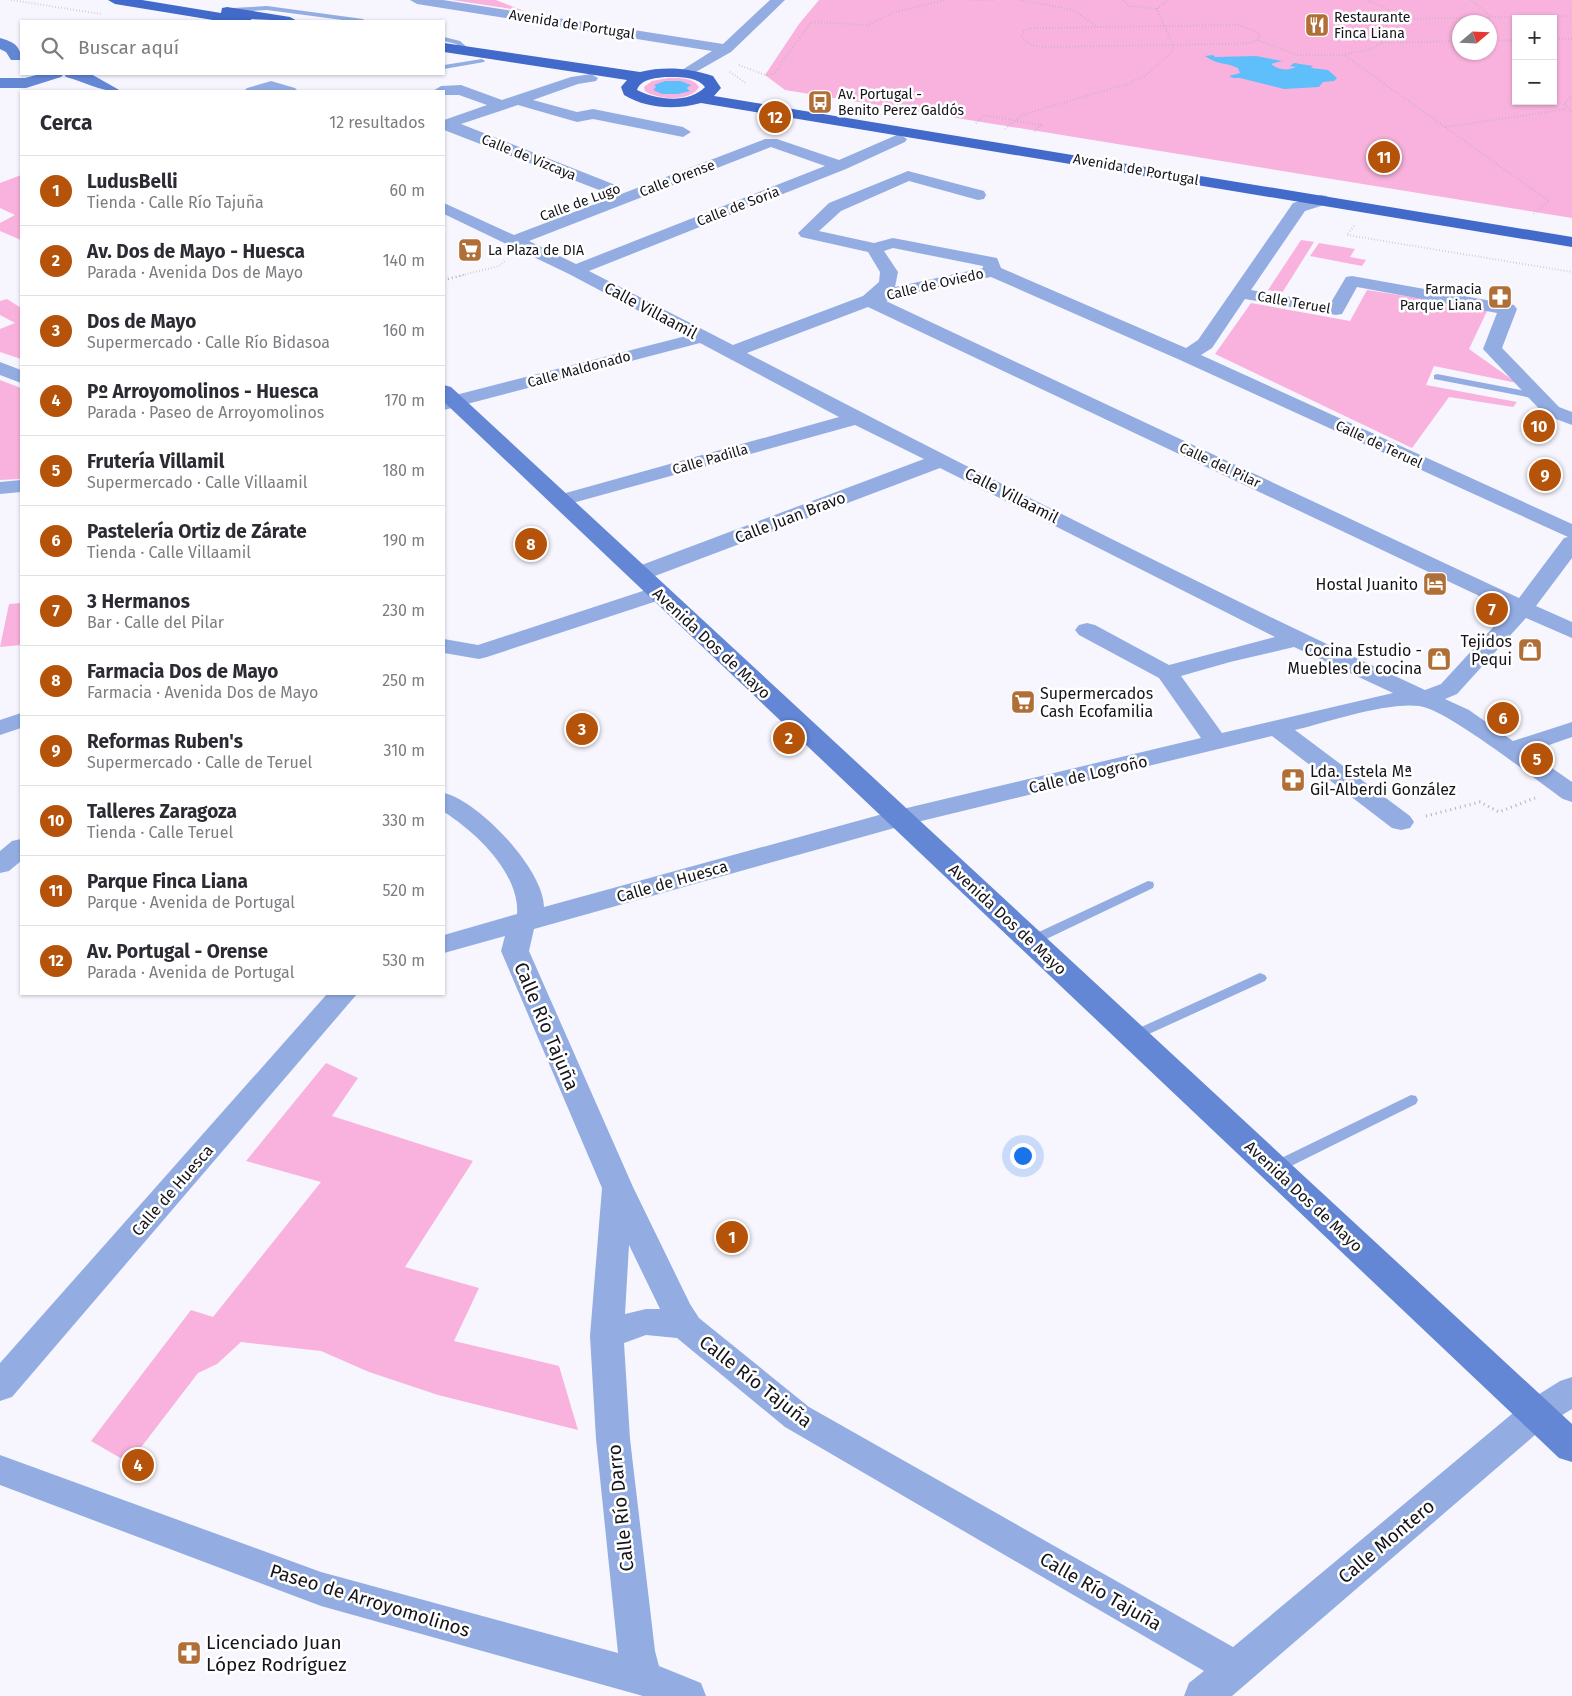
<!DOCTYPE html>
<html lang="es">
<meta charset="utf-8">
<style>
:root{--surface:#fff;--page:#f2f2f3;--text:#2b2b33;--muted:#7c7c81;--line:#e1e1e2;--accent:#b45309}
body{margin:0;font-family:"Fira Sans",sans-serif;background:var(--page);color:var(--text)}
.controls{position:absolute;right:15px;top:15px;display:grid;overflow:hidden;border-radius:0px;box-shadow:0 1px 4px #0004}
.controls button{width:45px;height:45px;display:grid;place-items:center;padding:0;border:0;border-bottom:1px solid var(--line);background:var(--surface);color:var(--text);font:25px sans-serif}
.compass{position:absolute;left:1452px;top:15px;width:45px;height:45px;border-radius:50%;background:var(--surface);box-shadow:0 1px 4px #0004;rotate:71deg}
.you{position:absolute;left:1022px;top:1155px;width:18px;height:18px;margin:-12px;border:4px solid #fff;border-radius:50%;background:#1a73e8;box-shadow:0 0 0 8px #1a73e833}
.badge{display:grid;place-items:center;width:32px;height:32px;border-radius:50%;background:var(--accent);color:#fff;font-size:16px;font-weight:700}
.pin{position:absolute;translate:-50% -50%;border:2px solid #fff;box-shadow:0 1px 5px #0006}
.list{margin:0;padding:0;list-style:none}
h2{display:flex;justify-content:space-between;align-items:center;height:65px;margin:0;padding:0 20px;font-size:21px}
h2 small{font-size:16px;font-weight:400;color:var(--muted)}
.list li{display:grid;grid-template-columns:32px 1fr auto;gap:15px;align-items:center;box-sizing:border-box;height:70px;padding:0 20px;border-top:1px solid var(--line)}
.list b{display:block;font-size:19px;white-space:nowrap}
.list p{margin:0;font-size:16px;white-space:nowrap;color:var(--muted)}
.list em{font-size:16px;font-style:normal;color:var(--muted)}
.icon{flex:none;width:28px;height:28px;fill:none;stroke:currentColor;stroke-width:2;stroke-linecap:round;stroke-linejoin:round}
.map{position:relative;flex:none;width:1572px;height:1696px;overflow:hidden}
.search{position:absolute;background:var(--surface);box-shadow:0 1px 4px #0004;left:20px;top:20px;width:425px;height:55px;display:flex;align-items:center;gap:12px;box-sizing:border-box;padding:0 18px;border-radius:0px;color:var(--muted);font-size:19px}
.panel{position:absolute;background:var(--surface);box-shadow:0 1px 4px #0004;left:20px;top:90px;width:425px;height:905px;border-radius:0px}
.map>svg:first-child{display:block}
.green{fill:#f8b2dd;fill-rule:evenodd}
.water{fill:#5fbffb}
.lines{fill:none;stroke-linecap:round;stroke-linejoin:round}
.path-far2{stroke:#b2b1b9;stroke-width:2;stroke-dasharray:0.5 2.5;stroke-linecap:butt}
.path-far1{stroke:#b2b1b9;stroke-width:2.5;stroke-dasharray:1 3;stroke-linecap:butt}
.path{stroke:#b2b1b9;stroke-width:3;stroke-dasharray:1 4;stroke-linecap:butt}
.lane{fill:#93ade3;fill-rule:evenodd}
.street{fill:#93ade3;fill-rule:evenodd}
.secondary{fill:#6387d5;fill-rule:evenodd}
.primary{fill:#416aca;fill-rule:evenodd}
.labels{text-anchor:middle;stroke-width:5;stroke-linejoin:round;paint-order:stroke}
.far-poi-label{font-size:14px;fill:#15141b;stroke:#fff;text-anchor:start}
.far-street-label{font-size:14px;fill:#15141b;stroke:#fff}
.street-label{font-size:16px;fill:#15141b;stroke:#fff}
.poi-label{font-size:16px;fill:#15141b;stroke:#fff;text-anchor:end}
.near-street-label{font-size:19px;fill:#15141b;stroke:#fff}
.near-poi-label{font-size:19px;fill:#15141b;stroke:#fff;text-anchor:start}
</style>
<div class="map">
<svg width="1572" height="1696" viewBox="0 0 1572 1696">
<rect width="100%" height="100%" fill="#f7f6fe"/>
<g class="green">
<path d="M452,0H496L524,11Z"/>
<path d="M819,0H1572V218L785,90L765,75L799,24ZM1516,19H1553V101H1516ZM1460,22H1490V52H1460Z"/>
<path d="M668,78C679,78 693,77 699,87C691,102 657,100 645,91L644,87L652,81ZM665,81H681L690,85L687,88L689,90C671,94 671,94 653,90Z"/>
<path d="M21,175V240L0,231V223L15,215L0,208V183Z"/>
<path d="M1301,240L1314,242L1282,293L1268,290Z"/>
<path d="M1319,243L1355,249L1350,257L1366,260L1362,266L1310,256Z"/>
<path d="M1367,290L1488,309L1469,349L1517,383L1434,366L1426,385L1517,402L1513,407L1449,397L1412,448L1215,354L1251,303L1350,321Z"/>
<path d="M7,299L21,308V359L0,352V329L15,323L0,315V301Z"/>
<path d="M0,380L21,388V479L0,480Z"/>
<path d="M21,603V645L0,647L9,604Z"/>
<path d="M326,1063L358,1078L332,1116L473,1161L405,1267L479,1288L454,1341L559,1366L578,1430L438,1395L369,1372L321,1351L241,1342L217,1364L198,1373L129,1463L91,1441L191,1310L213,1317L321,1182L246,1161Z"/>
</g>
<g class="water">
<path d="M1213,55L1215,57L1256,56L1282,61L1271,64C1277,70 1289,71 1296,67L1290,66L1294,63L1313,66L1311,68L1328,70L1337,78L1334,81L1323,82L1319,87L1284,89L1240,78H1233L1229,76L1240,73L1238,68C1225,62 1217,65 1205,56Z"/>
<path d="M665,81H681L691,85L687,88L690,91L678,94H662L653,90L656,87L654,85Z"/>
</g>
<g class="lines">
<g class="path-far2">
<path d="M11,0L101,14"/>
<path d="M971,0H994"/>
<path d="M1020,0L1073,10L1096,26"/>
<path d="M1123,0L1130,6L1157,9"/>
<path d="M1471,0L1491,17"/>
<path d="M1396,19L1572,16"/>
<path d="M1238,25L1257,32L1260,34L1258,40L1250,43L1230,44L1045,47L1031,45L1022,38V33L1027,29L1039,28Z"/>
<path d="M1553,39H1572"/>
<path d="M1258,40L1296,55H1344L1549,201L1533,214"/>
<path d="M1490,41L1516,40"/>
<path d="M1382,43L1460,41"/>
<path d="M1345,54L1368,50L1382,43L1374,33L1396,19L1386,8L1366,0"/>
<path d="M739,65L765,75L774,74L811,22L867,25L895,12L946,0"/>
<path d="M730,72L747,84"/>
<path d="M1572,96L1564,104L1572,112"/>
<path d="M976,123L984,115L1041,125L1034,132"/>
<path d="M1446,127L1567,109"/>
<path d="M1005,129L1022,115L1127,84L1145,76L1173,51V45L1157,9L1168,0"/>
<path d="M1354,226L1347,235L1572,272"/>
<path d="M459,276L499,266L506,260"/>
</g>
<path class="path-far1" d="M444,280L464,275"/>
<path class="path" d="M1426,816L1480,802L1499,812L1535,798"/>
<g class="lane">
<path d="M267,6L363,19L366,21H350L267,10L232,12L229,10L232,8Z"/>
<path d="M444,37L460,41L470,50L465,51L456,44L444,41Z"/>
<path d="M482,59L485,61L484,62L444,69V65Z"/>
<path d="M1437,374L1537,393L1542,396L1537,399L1434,379V375Z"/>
<path d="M1148,881L1153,882L1154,885L1153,888L1036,944L1031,945L1024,941L1026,938Z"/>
<path d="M1260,973L1265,975L1267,978L1265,981L1138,1039H1128L1126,1036L1128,1033Z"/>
<path d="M1411,1095L1416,1096L1418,1100L1416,1104L1279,1172L1274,1173L1269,1172L1267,1168L1269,1164Z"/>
</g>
<g class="street">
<path d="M410,0H443L723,44L770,0H785L731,52L687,77L680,73L682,70L712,51L417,4Z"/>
<path d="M591,74L598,78L596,81L578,84L533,100L577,112L593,109L683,127L691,132L683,137L593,119L577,122L518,105L461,124L618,186L620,190L618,194L612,195L444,130V120L487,105L459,95H444V91H433L441,86L461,85L502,100L571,77Z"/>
<path d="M271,81L295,88L298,91H244L247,88Z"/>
<path d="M899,134L907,139L905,142L846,169L589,271L733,345L863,296L879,282L880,272L868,252L801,237L798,233L829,203L908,171L984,191L986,195L984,199L978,200L909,181L841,211L819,231L874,243L893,238L997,258L1001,268L1186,348L1198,340L1293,203L1321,195L1327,196L1329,200L1327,204L1305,211L1251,290L1330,304L1346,277L1352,276L1514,305L1517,309L1502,348L1559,407L1572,412V425L1545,415L1483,349L1497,313L1357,287L1342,314L1336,315L1245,299L1212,348L1201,355L1572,524V558L1536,606L1572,622V638L1526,618L1457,694L1445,699L1469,710L1513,741L1572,722V737L1529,752L1572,782V802L1563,799C1536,780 1447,709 1419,706C1386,702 1329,722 1295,730L1410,816L1414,822L1410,828L1401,830L1392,828L1272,736L905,825L534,929L529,951L633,1187L690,1304L699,1318L809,1407L1233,1647L1525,1403L1560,1381L1572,1377V1409L1549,1423L1232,1696H1184L1189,1683L1204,1671L785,1427L677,1338L646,1335L624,1343L630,1439L655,1651L659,1666L701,1683L706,1696H643L321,1606L0,1485V1455L321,1572L618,1653L596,1439L590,1336L602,1188L501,951L505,936L444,953V935L517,914C520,874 476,832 444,812V793C479,801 544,870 544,907L890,812L1201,738L1159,678L1079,635L1075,630L1079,625L1087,623L1095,625L1169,665L1275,637L940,468L647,579L639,581L631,579L628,574L631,569L924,459L855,425L569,504L562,506L555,504L551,500L555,496L839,417L700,343L444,410V398L686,336L569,274L444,214V203L514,235L765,139H777L839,160ZM771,147L825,166L576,264L529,241ZM893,248L983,266V268L895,287L898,272L884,251ZM991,277L1180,360L1568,537L1564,538L1519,598L886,301L929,289ZM868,307L1509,610L1441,684L1425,690C1196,584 971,469 747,353ZM1294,647L1393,693L1222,733L1181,676L1230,662ZM629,1245L660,1309H646L625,1314Z"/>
<path d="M0,362L21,370V383L0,375Z"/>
<path d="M21,480V492L0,494V482Z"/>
<path d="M658,586L666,588L669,593L666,598L487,657L479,659L444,653V639L478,645Z"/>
<path d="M21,713V728L0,735V720Z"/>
<path d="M21,839V861L9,871L0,873V851L12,841Z"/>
<path d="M327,994H357L12,1397L0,1401V1363Z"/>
</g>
<g class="secondary">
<path d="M0,38C14,42 21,46 21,60H11L6,52L0,49Z"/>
<path d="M40,74H91L121,91C99,92 86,82 66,77L64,74L61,77L26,88H0V78H25Z"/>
<path d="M444,385L451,387L1572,1424V1462L1559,1458L444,402Z"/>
</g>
<g class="primary">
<path d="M108,0H142L221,13L222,8L227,7L290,17L297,21L251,19L252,21H219L115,4Z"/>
<path d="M444,43L640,72C665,66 688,68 713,76L721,88L714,96L1572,237V247L701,103C675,110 648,109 624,95L621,87L627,80L444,52ZM665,77C678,77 697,76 705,87C689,104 656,100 637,90C641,79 655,78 665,77Z"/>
</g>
</g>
<defs>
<symbol id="restaurant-square" viewBox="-11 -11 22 22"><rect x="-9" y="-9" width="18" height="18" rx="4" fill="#af6f37" stroke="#fff"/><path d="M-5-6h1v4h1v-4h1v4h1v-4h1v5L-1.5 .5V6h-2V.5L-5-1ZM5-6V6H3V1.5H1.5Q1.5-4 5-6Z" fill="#fff"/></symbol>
<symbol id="bus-square" viewBox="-11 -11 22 22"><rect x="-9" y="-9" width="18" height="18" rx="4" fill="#af6f37" stroke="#fff"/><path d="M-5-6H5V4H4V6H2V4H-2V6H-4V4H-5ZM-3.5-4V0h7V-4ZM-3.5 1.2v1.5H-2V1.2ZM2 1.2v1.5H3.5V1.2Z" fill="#fff"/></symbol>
<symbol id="supermarket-square" viewBox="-11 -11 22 22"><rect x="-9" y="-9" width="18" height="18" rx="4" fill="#af6f37" stroke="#fff"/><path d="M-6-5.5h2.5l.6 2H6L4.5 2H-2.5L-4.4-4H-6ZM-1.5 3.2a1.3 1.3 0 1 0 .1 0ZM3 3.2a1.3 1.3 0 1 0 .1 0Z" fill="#fff"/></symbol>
<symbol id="pharmacy-square" viewBox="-11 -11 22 22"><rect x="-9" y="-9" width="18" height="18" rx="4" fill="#af6f37" stroke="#fff"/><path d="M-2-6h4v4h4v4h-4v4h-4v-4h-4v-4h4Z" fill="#fff"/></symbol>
<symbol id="hotel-square" viewBox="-11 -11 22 22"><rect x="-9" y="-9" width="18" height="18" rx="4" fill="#af6f37" stroke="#fff"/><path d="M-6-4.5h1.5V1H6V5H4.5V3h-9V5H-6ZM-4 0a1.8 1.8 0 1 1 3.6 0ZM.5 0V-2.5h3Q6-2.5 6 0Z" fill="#fff"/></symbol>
<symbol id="shop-square" viewBox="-11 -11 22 22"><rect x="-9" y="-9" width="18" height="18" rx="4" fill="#af6f37" stroke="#fff"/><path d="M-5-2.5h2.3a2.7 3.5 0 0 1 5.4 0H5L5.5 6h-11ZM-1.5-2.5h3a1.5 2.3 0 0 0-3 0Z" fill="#fff"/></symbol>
</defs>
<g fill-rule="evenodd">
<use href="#restaurant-square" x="1303" y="11" width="28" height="28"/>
<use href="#bus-square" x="806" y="88" width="28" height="28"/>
<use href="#supermarket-square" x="456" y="236" width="28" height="28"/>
<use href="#pharmacy-square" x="1486" y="283" width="28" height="28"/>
<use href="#hotel-square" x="1421" y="570" width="28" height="28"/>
<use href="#shop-square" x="1516" y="636" width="28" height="28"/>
<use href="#shop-square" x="1425" y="645" width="28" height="28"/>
<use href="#supermarket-square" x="1009" y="688" width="28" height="28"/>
<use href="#pharmacy-square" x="1279" y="766" width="28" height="28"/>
<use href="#pharmacy-square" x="175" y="1639" width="28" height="28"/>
</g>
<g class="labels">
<g class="far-poi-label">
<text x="1334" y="22">Restaurante<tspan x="1334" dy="16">Finca Liana</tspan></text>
<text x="838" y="99">Av. Portugal -<tspan x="838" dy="16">Benito Perez Galdós</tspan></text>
<text x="488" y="255">La Plaza de DIA</text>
<text x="1482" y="294" text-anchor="end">Farmacia<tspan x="1482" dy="16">Parque Liana</tspan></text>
</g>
<g class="far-street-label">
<text transform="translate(572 24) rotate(9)" y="5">Avenida de Portugal</text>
<text transform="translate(529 157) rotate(22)" y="5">Calle de Vizcaya</text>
<text transform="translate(1136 169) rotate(10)" y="5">Avenida de Portugal</text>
<text transform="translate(677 178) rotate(-21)" y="5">Calle Orense</text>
<text transform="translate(580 202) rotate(-20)" y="5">Calle de Lugo</text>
<text transform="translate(738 206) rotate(-21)" y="5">Calle de Soria</text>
<text transform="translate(935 284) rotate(-13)" y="5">Calle de Oviedo</text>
<text transform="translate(1294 302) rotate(10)" y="5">Calle Teruel</text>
<text transform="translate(579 369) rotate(-15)" y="5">Calle Maldonado</text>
<text transform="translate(1379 444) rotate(25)" y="5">Calle de Teruel</text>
<text transform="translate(710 459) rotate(-16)" y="5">Calle Padilla</text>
<text transform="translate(1220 465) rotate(25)" y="5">Calle del Pilar</text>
</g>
<g class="street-label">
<text transform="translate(651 310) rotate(28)" y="6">Calle Villaamil</text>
<text transform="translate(1012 495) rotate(27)" y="6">Calle Villaamil</text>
<text transform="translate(790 517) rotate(-21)" y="6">Calle Juan Bravo</text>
<text transform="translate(712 643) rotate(43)" y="6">Avenida Dos de Mayo</text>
<text transform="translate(1088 774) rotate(-13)" y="6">Calle de Logroño</text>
<text transform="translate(672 881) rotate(-16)" y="6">Calle de Huesca</text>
<text transform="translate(1008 919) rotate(43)" y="6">Avenida Dos de Mayo</text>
<text transform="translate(172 1190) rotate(-49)" y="6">Calle de Huesca</text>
<text transform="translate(1304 1196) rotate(43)" y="6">Avenida Dos de Mayo</text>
</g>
<g class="poi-label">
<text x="1418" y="590">Hostal Juanito</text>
<text x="1512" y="647">Tejidos<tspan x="1512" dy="18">Pequi</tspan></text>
<text x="1422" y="656">Cocina Estudio -<tspan x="1422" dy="18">Muebles de cocina</tspan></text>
<text x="1040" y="699" text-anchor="start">Supermercados<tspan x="1040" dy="18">Cash Ecofamilia</tspan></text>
<text x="1310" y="777" text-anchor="start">Lda. Estela Mª<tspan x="1310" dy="18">Gil-Alberdi González</tspan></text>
</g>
<g class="near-street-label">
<text transform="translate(547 1026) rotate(67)" y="7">Calle Río Tajuña</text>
<text transform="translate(756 1381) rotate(38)" y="7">Calle Río Tajuña</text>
<text transform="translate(620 1508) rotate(-96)" y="7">Calle Río Darro</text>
<text transform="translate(1386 1541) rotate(-40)" y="7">Calle Montero</text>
<text transform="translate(1101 1591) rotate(30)" y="7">Calle Río Tajuña</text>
<text transform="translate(370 1600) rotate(17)" y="7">Paseo de Arroyomolinos</text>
</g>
<g class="near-poi-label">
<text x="206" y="1649">Licenciado Juan<tspan x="206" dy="22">López Rodríguez</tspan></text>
</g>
</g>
</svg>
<div class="controls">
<button>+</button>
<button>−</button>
</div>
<svg class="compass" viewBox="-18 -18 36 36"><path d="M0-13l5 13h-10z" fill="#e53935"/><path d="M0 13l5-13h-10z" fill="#7c7c81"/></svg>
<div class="you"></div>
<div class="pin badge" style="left:732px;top:1237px">1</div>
<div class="pin badge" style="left:789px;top:738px">2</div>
<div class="pin badge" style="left:582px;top:729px">3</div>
<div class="pin badge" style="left:138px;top:1465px">4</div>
<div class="pin badge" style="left:1537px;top:759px">5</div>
<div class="pin badge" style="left:1503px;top:718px">6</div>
<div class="pin badge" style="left:1492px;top:609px">7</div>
<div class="pin badge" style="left:531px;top:544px">8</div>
<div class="pin badge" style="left:1545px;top:475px">9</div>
<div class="pin badge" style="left:1539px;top:426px">10</div>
<div class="pin badge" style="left:1384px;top:157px">11</div>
<div class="pin badge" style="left:775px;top:117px">12</div>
<div class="search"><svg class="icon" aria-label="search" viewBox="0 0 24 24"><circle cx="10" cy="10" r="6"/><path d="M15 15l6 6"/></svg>Buscar aquí</div>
<section class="panel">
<h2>Cerca<small>12 resultados</small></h2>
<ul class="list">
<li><span class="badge">1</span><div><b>LudusBelli</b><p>Tienda · Calle Río Tajuña</p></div><em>60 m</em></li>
<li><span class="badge">2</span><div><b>Av. Dos de Mayo - Huesca</b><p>Parada · Avenida Dos de Mayo</p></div><em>140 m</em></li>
<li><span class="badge">3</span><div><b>Dos de Mayo</b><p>Supermercado · Calle Río Bidasoa</p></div><em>160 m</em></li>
<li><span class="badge">4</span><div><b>Pº Arroyomolinos - Huesca</b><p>Parada · Paseo de Arroyomolinos</p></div><em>170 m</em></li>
<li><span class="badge">5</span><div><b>Frutería Villamil</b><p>Supermercado · Calle Villaamil</p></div><em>180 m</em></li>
<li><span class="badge">6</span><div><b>Pastelería Ortiz de Zárate</b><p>Tienda · Calle Villaamil</p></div><em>190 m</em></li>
<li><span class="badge">7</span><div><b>3 Hermanos</b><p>Bar · Calle del Pilar</p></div><em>230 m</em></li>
<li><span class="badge">8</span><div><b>Farmacia Dos de Mayo</b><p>Farmacia · Avenida Dos de Mayo</p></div><em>250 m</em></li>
<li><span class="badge">9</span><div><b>Reformas Ruben's</b><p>Supermercado · Calle de Teruel</p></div><em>310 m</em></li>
<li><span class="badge">10</span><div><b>Talleres Zaragoza</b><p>Tienda · Calle Teruel</p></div><em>330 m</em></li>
<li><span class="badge">11</span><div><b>Parque Finca Liana</b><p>Parque · Avenida de Portugal</p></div><em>520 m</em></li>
<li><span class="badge">12</span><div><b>Av. Portugal - Orense</b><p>Parada · Avenida de Portugal</p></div><em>530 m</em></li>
</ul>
</section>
</div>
